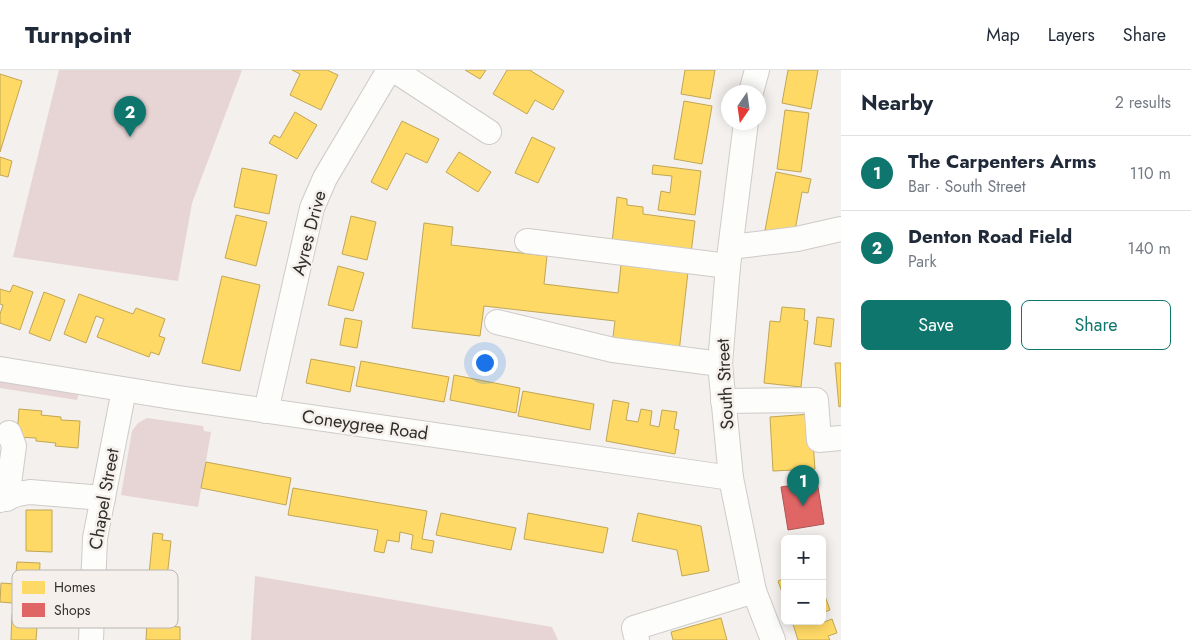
<!DOCTYPE html>
<meta charset="utf-8">
<style>
:root{--surface:#fff;--page:#f6f6f7;--text:#1f2937;--muted:#747a83;--line:#e0e1e3;--accent:#0f766e}
body{margin:0;font-family:Jost,sans-serif;background:var(--page);color:var(--text)}
.controls{position:absolute;right:15px;bottom:15px;display:grid;overflow:hidden;border-radius:8px;box-shadow:0 2px 12px #0003}
.controls button{width:45px;height:45px;display:grid;place-items:center;padding:0;border:0;border-bottom:1px solid var(--line);background:var(--surface);color:var(--text);font:25px sans-serif}
.compass{position:absolute;left:721px;top:15px;width:45px;height:45px;border-radius:50%;background:var(--surface);box-shadow:0 2px 12px #0003;rotate:193deg}
.you{position:absolute;left:484px;top:292px;width:18px;height:18px;margin:-12px;border:4px solid #fff;border-radius:50%;background:#1a73e8;box-shadow:0 0 0 8px #1a73e833}
.badge{display:grid;place-items:center;width:32px;height:32px;border-radius:50%;background:var(--accent);color:#fff;font-size:16px;font-weight:700}
.pin{position:absolute;translate:-50% -41px;filter:drop-shadow(0 1px 2px #0008)}
.pin::after{content:'';position:absolute;top:26px;width:18px;height:15px;background:inherit;clip-path:polygon(0 0,100% 0,50% 100%)}
.list{margin:0;padding:0;list-style:none}
h2{display:flex;justify-content:space-between;align-items:center;height:65px;margin:0;padding:0 20px;font-size:21px}
h2 small{font-size:16px;font-weight:400;color:var(--muted)}
.list li{display:grid;grid-template-columns:32px 1fr auto;gap:15px;align-items:center;box-sizing:border-box;height:75px;padding:0 20px;border-top:1px solid var(--line)}
.list b{display:block;font-size:19px;white-space:nowrap}
.list p{margin:0;font-size:16px;white-space:nowrap;color:var(--muted)}
.list em{font-size:16px;font-style:normal;color:var(--muted)}
.actions{display:flex;gap:10px;padding:15px 20px}
.actions a{flex:1;padding:11px 0;border:1px solid var(--accent);border-radius:8px;text-align:center;font-size:18px;color:var(--accent)}
.actions .main{background:var(--accent);color:#fff}
.map{position:relative;flex:none;width:841px;height:570px;overflow:hidden}
header{display:flex;align-items:center;gap:30px;box-sizing:border-box;height:70px;padding:0 25px;background:var(--surface);border-bottom:1px solid var(--line)}
header strong{font-size:24px}
nav{display:flex;gap:28px;margin-inline-start:auto;font-size:18px}
main{display:flex}
aside{flex:1;background:var(--surface)}
.map>svg:first-child{display:block}
.green{fill:#e7d4d4}
.homes{fill:#ffd966;stroke:#c1a655}
.shops{fill:#e06666;stroke:#ac5655}
.lines{fill:none;stroke-linecap:round;stroke-linejoin:round}
.minor-casing{stroke:#cecbc9;stroke-width:26}
.minor{stroke:#fdfdfc;stroke-width:24}
.labels{text-anchor:middle;stroke-width:5;stroke-linejoin:round;paint-order:stroke}
.street-label{font-size:18px;fill:#312f2d;stroke:#f5f0eb}
.key{fill:#f5f0eb;stroke:#bab6b2;stroke-width:1}
.key-label{font-size:14px;fill:#312f2d}
</style>
<header>
<strong>Turnpoint</strong>
<nav><a>Map</a><a>Layers</a><a>Share</a></nav>
</header>
<main>
<div class="map">
<svg width="841" height="570" viewBox="0 0 841 570">
<rect width="100%" height="100%" fill="#f3f0ed"/>
<g class="green">
<path d="M59,0H242L192,133L178,211L13,187Z"/>
<path d="M0,311L79,323L77,330L0,318Z"/>
<path d="M147,348L203,356L204,361L211,362L198,437L121,425L132,361L138,353Z"/>
<path d="M255,506L552,557L558,570H251Z"/>
</g>
<g class="homes">
<path d="M292,0H327L338,5L321,40L290,25L300,4Z"/>
<path d="M465,0H486L480,9Z"/>
<path d="M507,0H531V1L564,21L553,40L535,30L527,44L493,24Z"/>
<path d="M685,0H715L710,29L681,24Z"/>
<path d="M788,0H818L811,39L782,33Z"/>
<path d="M0,4L22,11L0,82Z"/>
<path d="M684,31L712,36L702,94L674,89Z"/>
<path d="M785,40L809,43L801,102L777,99Z"/>
<path d="M295,42L317,55L297,89L269,73L274,65L280,68Z"/>
<path d="M402,51L439,69L427,93L406,83L387,120L371,112Z"/>
<path d="M532,67L555,78L538,113L515,103Z"/>
<path d="M459,82L491,102L478,122L446,102Z"/>
<path d="M0,87L12,91L8,107L0,105Z"/>
<path d="M653,95L701,101L695,145L658,140L661,121L670,123L672,106L652,104Z"/>
<path d="M242,98L277,105L269,144L234,137Z"/>
<path d="M776,102L811,109L808,123L802,122L794,166L765,160Z"/>
<path d="M617,127L627,129V135L643,137V144L695,151L691,183L612,173Z"/>
<path d="M236,145L267,152L256,196L225,188Z"/>
<path d="M351,146L376,152L367,190L342,184Z"/>
<path d="M424,153L453,157L451,175L547,186L544,214L618,223L621,195L688,202L679,282L612,275L615,251L484,236L480,266L412,258Z"/>
<path d="M338,196L364,203L353,241L328,235Z"/>
<path d="M222,206L260,215L240,301L202,293Z"/>
<path d="M13,215L33,222L20,260L0,253V244L3,235L0,234V219L10,222Z"/>
<path d="M44,222L65,230L50,271L29,263Z"/>
<path d="M79,224L133,244L136,238L165,249L159,266L165,268L159,285L151,282L149,287L97,267L104,249L96,246L86,273L64,264Z"/>
<path d="M782,237L805,239L804,250L808,251L801,317L764,313L770,251L780,252Z"/>
<path d="M817,247L834,249L831,277L814,274Z"/>
<path d="M345,248L362,251L357,278L340,275Z"/>
<path d="M311,289L355,297L350,322L306,313Z"/>
<path d="M361,291L449,307L444,332L356,316Z"/>
<path d="M835,293H841V336L839,337Z"/>
<path d="M454,305L520,318L516,343L450,330Z"/>
<path d="M523,321L594,334L590,360L518,346Z"/>
<path d="M613,330L629,333L626,350L638,352L641,339L652,341L650,355L659,357L662,340L677,342L674,359L679,360L675,384L606,371Z"/>
<path d="M19,339L42,341L41,345L61,347V350L80,351L78,378L55,376L56,373L36,371V368L17,367Z"/>
<path d="M811,344L815,399L773,401L770,347Z"/>
<path d="M206,392L291,408L286,435L201,418Z"/>
<path d="M293,418L427,441L422,469L434,471L432,483L411,479L413,465L400,462L399,472L387,470L384,483L374,481L378,460L288,445Z"/>
<path d="M26,440H52V482L26,481Z"/>
<path d="M441,443L516,458L511,480L436,465Z"/>
<path d="M528,443L608,458L603,483L524,469Z"/>
<path d="M638,443L701,456L709,501L682,506L677,480L632,471Z"/>
<path d="M153,463L163,464L162,470L171,471L166,517L148,515Z"/>
<path d="M17,492L40,493L38,535L0,532L1,513L15,514Z"/>
<path d="M785,508V531L778,511Z"/>
<path d="M825,526L830,540L822,543V527Z"/>
<path d="M148,532H167L166,556L180,557V570H146Z"/>
<path d="M12,544L38,545L36,570H11Z"/>
<path d="M721,548L727,570H673L671,562Z"/>
<path d="M822,548L824,552L832,549L837,563L828,566L830,570H798L792,551H822Z"/>
</g>
<path class="shops" d="M817,411L824,454L788,460L781,417Z"/>
<g class="lines">
<defs>
<g id="minor">
<path d="M394,0L489,62"/>
<path d="M751,22L757,0"/>
<path d="M746,52L728,196L720,294L731,408L754,521L773,570"/>
<path d="M527,171L728,196"/>
<path d="M731,177L797,169L841,159"/>
<path d="M497,252L613,280L720,294"/>
<path d="M0,299L172,327L731,408"/>
<path d="M723,331L816,330L819,370L841,368"/>
<path d="M266,341L312,138L325,108L389,0"/>
<path d="M7,429L14,376L9,363"/>
<path d="M0,430L18,424L30,422L103,428"/>
<path d="M91,570L95,468L124,320"/>
<path d="M637,570L634,558L754,521"/>
</g>
</defs>
<use href="#minor" class="minor-casing"/>
<use href="#minor" class="minor"/>
</g>
<g class="labels">
<g class="street-label">
<text transform="translate(309 163) rotate(-75)" y="6">Ayres Drive</text>
<text transform="translate(725 314) rotate(-93)" y="6">South Street</text>
<text transform="translate(365 355) rotate(8)" y="6">Coneygree Road</text>
<text transform="translate(104 429) rotate(-80)" y="6">Chapel Street</text>
</g>
</g>
<rect x="12" y="500" width="166" height="58" rx="8" class="key"/>
<rect x="22" y="511" width="23" height="13" fill="#ffd966"/>
<rect x="22" y="533" width="23" height="14" fill="#e06666"/>
<g class="key-label">
<text x="54" y="522">Homes</text>
<text x="54" y="545">Shops</text>
</g>
</svg>
<div class="controls">
<button>+</button>
<button>−</button>
</div>
<svg class="compass" viewBox="-18 -18 36 36"><path d="M0-13l5 13h-10z" fill="#e53935"/><path d="M0 13l5-13h-10z" fill="#747a83"/></svg>
<div class="you"></div>
<div class="pin badge" style="left:803px;top:436px">1</div>
<div class="pin badge" style="left:130px;top:67px">2</div>
</div>
<aside>
<h2>Nearby<small>2 results</small></h2>
<ul class="list">
<li><span class="badge">1</span><div><b>The Carpenters Arms</b><p>Bar · South Street</p></div><em>110 m</em></li>
<li><span class="badge">2</span><div><b>Denton Road Field</b><p>Park</p></div><em>140 m</em></li>
</ul>
<div class="actions"><a class="main">Save</a><a>Share</a></div>
</aside>
</main>
